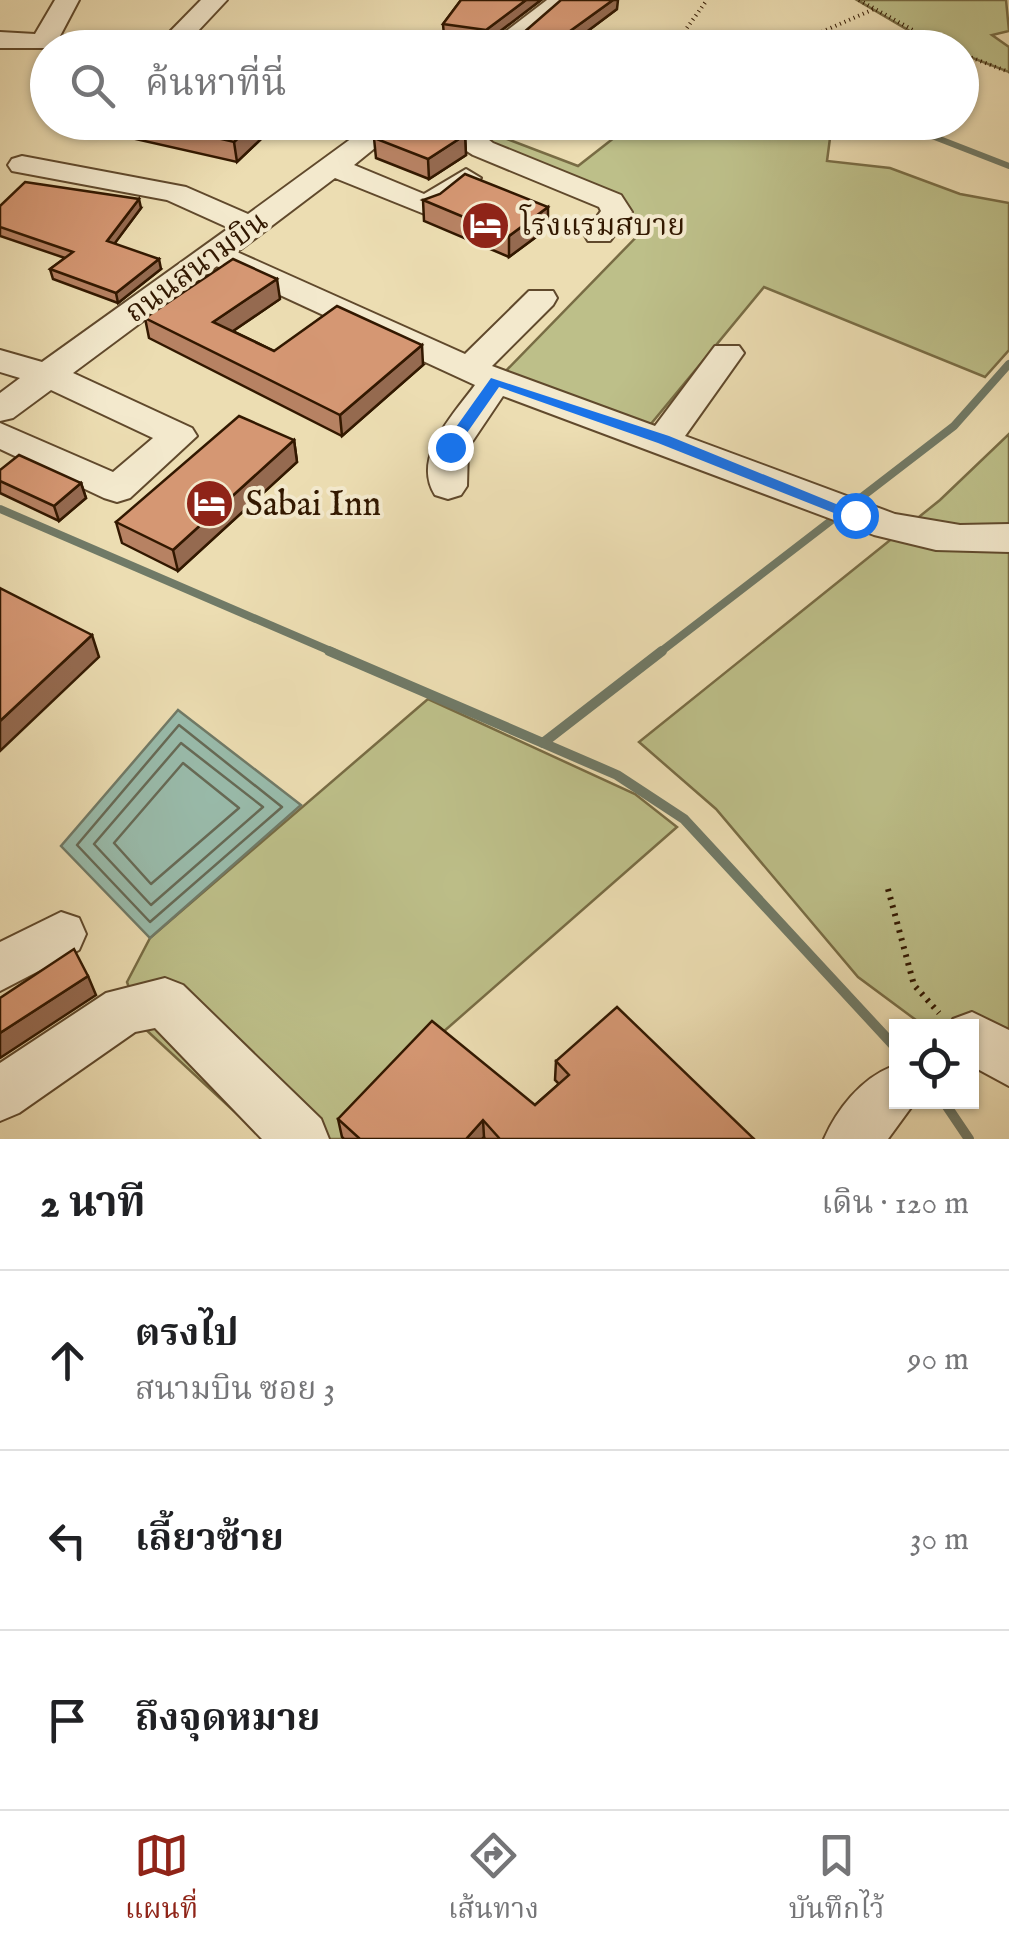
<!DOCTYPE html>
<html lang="th">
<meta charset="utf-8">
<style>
:root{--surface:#fff;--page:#f6f6f6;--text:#202124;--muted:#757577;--line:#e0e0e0;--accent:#8f2418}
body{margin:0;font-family:"IM FELL English","Noto Serif Thai",serif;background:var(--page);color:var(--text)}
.controls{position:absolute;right:30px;bottom:30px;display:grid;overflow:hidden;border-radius:0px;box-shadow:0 2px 8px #0004}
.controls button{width:90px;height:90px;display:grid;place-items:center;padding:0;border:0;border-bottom:2px solid var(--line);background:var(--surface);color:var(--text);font:50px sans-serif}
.stop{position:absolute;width:30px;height:30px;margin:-22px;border:8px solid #1a73e8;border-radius:50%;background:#fff}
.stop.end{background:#1a73e8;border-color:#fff;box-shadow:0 2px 10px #0008}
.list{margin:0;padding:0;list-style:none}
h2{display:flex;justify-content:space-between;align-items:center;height:130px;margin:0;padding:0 40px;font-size:42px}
h2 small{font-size:32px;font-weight:400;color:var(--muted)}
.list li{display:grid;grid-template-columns:65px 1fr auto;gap:30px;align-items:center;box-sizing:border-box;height:180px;padding:0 40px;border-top:2px solid var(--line)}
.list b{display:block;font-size:38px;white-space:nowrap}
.list p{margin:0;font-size:32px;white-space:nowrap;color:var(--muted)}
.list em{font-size:32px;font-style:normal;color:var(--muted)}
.icon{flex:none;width:55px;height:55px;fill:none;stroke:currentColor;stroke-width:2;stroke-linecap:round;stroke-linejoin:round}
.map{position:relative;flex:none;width:1009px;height:1139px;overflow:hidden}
.search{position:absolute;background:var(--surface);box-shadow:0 2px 8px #0004;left:30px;right:30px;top:30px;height:110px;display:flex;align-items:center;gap:25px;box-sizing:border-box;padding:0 35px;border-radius:55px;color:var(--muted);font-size:38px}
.sheet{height:670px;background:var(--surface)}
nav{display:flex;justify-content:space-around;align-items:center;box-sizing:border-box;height:140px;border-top:2px solid var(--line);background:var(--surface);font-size:28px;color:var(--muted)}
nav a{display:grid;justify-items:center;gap:5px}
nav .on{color:var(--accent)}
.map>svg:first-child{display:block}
.green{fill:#bdbf89;stroke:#786c44;stroke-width:2.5}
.water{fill:#99bcac;stroke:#707a67;stroke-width:2.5}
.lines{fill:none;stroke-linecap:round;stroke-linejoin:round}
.shore{stroke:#666a56;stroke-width:2.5}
.stream-far2{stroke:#707a67;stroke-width:6}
.stream-far1{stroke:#707a67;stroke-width:8}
.stream{stroke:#707a67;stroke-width:10}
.minor-casing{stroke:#60492c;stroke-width:4}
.path-far1{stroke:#321800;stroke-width:4;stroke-dasharray:1 4;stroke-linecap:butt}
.path{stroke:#321800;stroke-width:6;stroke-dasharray:2.5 6;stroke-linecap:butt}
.minor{fill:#f3e9cd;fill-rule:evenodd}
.wall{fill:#b78263;stroke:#321800;stroke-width:2.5}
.shaded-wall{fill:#956a50;stroke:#321800;stroke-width:2.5}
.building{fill:#d59773;stroke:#321800;stroke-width:2.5}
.route{fill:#1a73e8}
.labels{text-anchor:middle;stroke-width:8;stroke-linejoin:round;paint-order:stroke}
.far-poi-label{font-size:30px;fill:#321800;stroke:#f3e9cd;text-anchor:start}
.far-street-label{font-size:30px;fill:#321800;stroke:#f3e9cd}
.poi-label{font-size:35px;fill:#321800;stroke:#f3e9cd;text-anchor:start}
</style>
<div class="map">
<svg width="1009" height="1139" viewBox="0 0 1009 1139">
<rect width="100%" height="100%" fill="#ecddb2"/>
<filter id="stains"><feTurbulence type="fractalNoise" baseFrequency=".002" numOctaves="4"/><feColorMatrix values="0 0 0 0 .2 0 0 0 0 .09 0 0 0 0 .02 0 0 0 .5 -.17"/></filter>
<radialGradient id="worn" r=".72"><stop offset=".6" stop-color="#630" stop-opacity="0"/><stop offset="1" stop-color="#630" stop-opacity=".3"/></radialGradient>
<g class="green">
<path d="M857,0H1006L1009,31L992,35L1009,47V72L962,54V48L925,40Z"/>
<path d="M434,123H465L578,166L633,123H832L827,161L890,168L960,194L1009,203V350L985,377L764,287L650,425L496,381L647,226L613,217L617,212Z"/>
<path d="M1009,434V1047L973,1063L972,1026H924L858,977L716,809L639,742L940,500Z"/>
<path d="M428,699L635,794L677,827L434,1040L344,1139H264L143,1027L127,982L150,938Z"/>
</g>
<path class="water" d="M178,710L301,805L150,938L61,846Z"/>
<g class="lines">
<g class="shore">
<path d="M179,725L282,807L150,922L77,845Z"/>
<path d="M181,743L263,807L151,905L94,844Z"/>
<path d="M183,763L239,808L151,884L114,843Z"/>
</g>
<path class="stream-far2" d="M896,122L1009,166"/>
<g class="stream-far1">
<path d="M0,509L335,653"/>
<path d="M659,653L954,426L1009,364"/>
</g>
<g class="stream">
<path d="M329,651L543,743L662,651"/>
<path d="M543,743L617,775L684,819L896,1048"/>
<path d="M944,1102L969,1139"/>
</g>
<defs>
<g id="minor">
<path d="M55,0H79L60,36L131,40L144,48H0V32L35,34Z"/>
<path d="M201,0H227L182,48H154Z"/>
<path d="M547,0H575L514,48H484Z"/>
<path d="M374,122H407L354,165L424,194L466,169L481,178L438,212L427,215L335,178L237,252L465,354L529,291H553L557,298L553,305L492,366L655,426L715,346H739L744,353L685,436L895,514L960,525L1009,524V552L936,550L874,535L503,396L468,448L467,486L461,495L448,499L435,495C411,457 454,414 475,385L217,266L73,373L192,428L197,436L130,498L117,502L104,498L0,449V423L113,472L153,438L51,390L13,418L0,421V393L20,378L0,372V350L42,362L229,228L167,200L12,171L8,165L12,159L22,156L186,187L248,214Z"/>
<path d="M420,122C451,122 469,123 493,143L621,195L632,212L610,241H588L584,234L601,211L599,207L473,155Z"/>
<path d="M61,912L79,918L86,934L79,950L0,991V942Z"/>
<path d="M165,978L183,985L321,1119L329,1139H262L155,1028L135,1032L19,1113L0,1121V1063L106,993Z"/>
<path d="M972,1012L1009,1030V1086L972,1066V1026H950L953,1019Z"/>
<path d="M891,1067L896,1069V1102H915L888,1139H824C837,1109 861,1079 891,1067Z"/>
</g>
</defs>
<use href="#minor" class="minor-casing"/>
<g class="path-far1">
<path d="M859,0L945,48"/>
<path d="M684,32L707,0"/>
<path d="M785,48L874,9"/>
<path d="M962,54L1009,72"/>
</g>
<path class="path" d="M888,889L914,985L939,1013"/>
<use href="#minor" class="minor"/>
</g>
<g class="wall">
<path d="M461,0H541L486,42L444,36L443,24Z"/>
<path d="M617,9L565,48H520L522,46V34Z"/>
<path d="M128,122H260L262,138L237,162L131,138Z"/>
<path d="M462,122H534L510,138L498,133L492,137L469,124Z"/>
<path d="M465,135L466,155L429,179L376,158L374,138Z"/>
<path d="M423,200L548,228L509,257L424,221Z"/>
<path d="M0,206L141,208L114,244L161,269L118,303L53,279L50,269L65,258L0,236Z"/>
<path d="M280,299L233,331L274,351L423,365L342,436L149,338L145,318Z"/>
<path d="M294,440L297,462L178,571L122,543L116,522Z"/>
<path d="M0,470L81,483L86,498L59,521L0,493Z"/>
<path d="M556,1061L754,1139H485L484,1137L482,1139H344L342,1137L338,1119L535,1105L559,1084L555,1080Z"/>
</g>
<g class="shaded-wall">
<path d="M526,0H541L486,42V30Z"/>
<path d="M613,0H618L617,9L565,48H559V39Z"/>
<path d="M255,122H260L262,138L237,162L234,142Z"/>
<path d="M493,122H498V133L492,137V124Z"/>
<path d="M512,122H534L510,138V124Z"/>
<path d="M465,135L466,155L429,179L428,159Z"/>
<path d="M139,199L141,208L109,251L107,241Z"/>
<path d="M548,207V228L509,257V236Z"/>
<path d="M159,259L161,269L118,303L116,293Z"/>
<path d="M277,279L280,299L217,342L213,322Z"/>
<path d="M422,345L423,365L342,436L340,415Z"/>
<path d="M294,440L297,462L178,571L173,550Z"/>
<path d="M81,483L86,498L59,521L54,506Z"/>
<path d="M92,635L99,657L0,751V721Z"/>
<path d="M88,976L96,995L0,1058V1033Z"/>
<path d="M483,1120L484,1137L482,1139H466Z"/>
</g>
<g class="building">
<path d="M461,0H526L486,30L443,24Z"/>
<path d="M561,0H613L559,39L522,34Z"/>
<path d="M528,41L550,48H520Z"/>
<path d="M147,122H255L234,142Z"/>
<path d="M399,122H445L465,135L428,159L374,138Z"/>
<path d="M465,174L548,207L509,236L423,200L440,194Z"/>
<path d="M25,182L139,199L107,241L159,259L116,293L50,269L73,252L0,227V206Z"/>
<path d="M233,259L277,279L213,322L274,351L337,306L422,345L340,415L145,318Z"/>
<path d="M239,416L294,440L173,550L116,522Z"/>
<path d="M19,455L81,483L54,506L0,481V470Z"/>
<path d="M0,588L92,635L0,721Z"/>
<path d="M74,949L88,976L0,1033V998Z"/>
<path d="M617,1007L754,1139H500L483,1120L466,1139H360L338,1119L432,1021L535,1105L569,1075L556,1061Z"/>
</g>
<path class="route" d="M491,378L669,436L863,515L849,519L658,443L499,387L455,450H444V444Z"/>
<defs>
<symbol id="hotel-disc" viewBox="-11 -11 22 22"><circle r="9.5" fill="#8f2418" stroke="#f3e9cd"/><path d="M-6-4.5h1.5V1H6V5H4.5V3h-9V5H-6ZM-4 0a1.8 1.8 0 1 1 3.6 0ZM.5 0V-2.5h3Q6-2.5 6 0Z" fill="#fff"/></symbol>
</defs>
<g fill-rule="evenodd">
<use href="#hotel-disc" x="458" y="198" width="55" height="55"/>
<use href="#hotel-disc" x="182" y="476" width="55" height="55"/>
</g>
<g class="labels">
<g class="far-poi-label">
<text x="520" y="235">โรงแรมสบาย</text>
</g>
<g class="far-street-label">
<text transform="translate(196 266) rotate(-36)" y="10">ถนนสนามบิน</text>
</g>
<g class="poi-label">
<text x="245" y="515">Sabai Inn</text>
</g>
</g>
<rect width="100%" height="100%" filter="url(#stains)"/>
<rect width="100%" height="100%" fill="url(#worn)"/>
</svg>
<div class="controls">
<button><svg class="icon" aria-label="locate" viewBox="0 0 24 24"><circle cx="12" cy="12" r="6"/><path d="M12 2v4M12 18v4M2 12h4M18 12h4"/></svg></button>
</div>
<div class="stop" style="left:855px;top:515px"></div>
<div class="stop end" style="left:450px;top:447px"></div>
<div class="search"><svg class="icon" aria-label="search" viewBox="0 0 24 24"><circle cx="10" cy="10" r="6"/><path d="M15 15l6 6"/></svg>ค้นหาที่นี่</div>
</div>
<section class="sheet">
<h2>2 นาที<small>เดิน · 120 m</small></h2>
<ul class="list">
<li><svg class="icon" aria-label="ahead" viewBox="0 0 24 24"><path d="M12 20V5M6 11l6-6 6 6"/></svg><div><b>ตรงไป</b><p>สนามบิน ซอย 3</p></div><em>90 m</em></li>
<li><svg class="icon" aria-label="left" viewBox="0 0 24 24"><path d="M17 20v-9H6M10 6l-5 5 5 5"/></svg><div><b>เลี้ยวซ้าย</b></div><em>30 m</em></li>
<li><svg class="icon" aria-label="arrive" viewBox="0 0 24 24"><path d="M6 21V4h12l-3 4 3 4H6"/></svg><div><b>ถึงจุดหมาย</b></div></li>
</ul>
</section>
<nav>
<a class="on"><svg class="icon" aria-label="map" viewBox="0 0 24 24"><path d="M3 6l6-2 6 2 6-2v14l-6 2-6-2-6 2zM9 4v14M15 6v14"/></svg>แผนที่</a>
<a><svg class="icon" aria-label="directions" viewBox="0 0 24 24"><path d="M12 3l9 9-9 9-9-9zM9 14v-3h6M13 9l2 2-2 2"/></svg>เส้นทาง</a>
<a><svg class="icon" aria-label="saved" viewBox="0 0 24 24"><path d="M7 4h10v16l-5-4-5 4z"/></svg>บันทึกไว้</a>
</nav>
